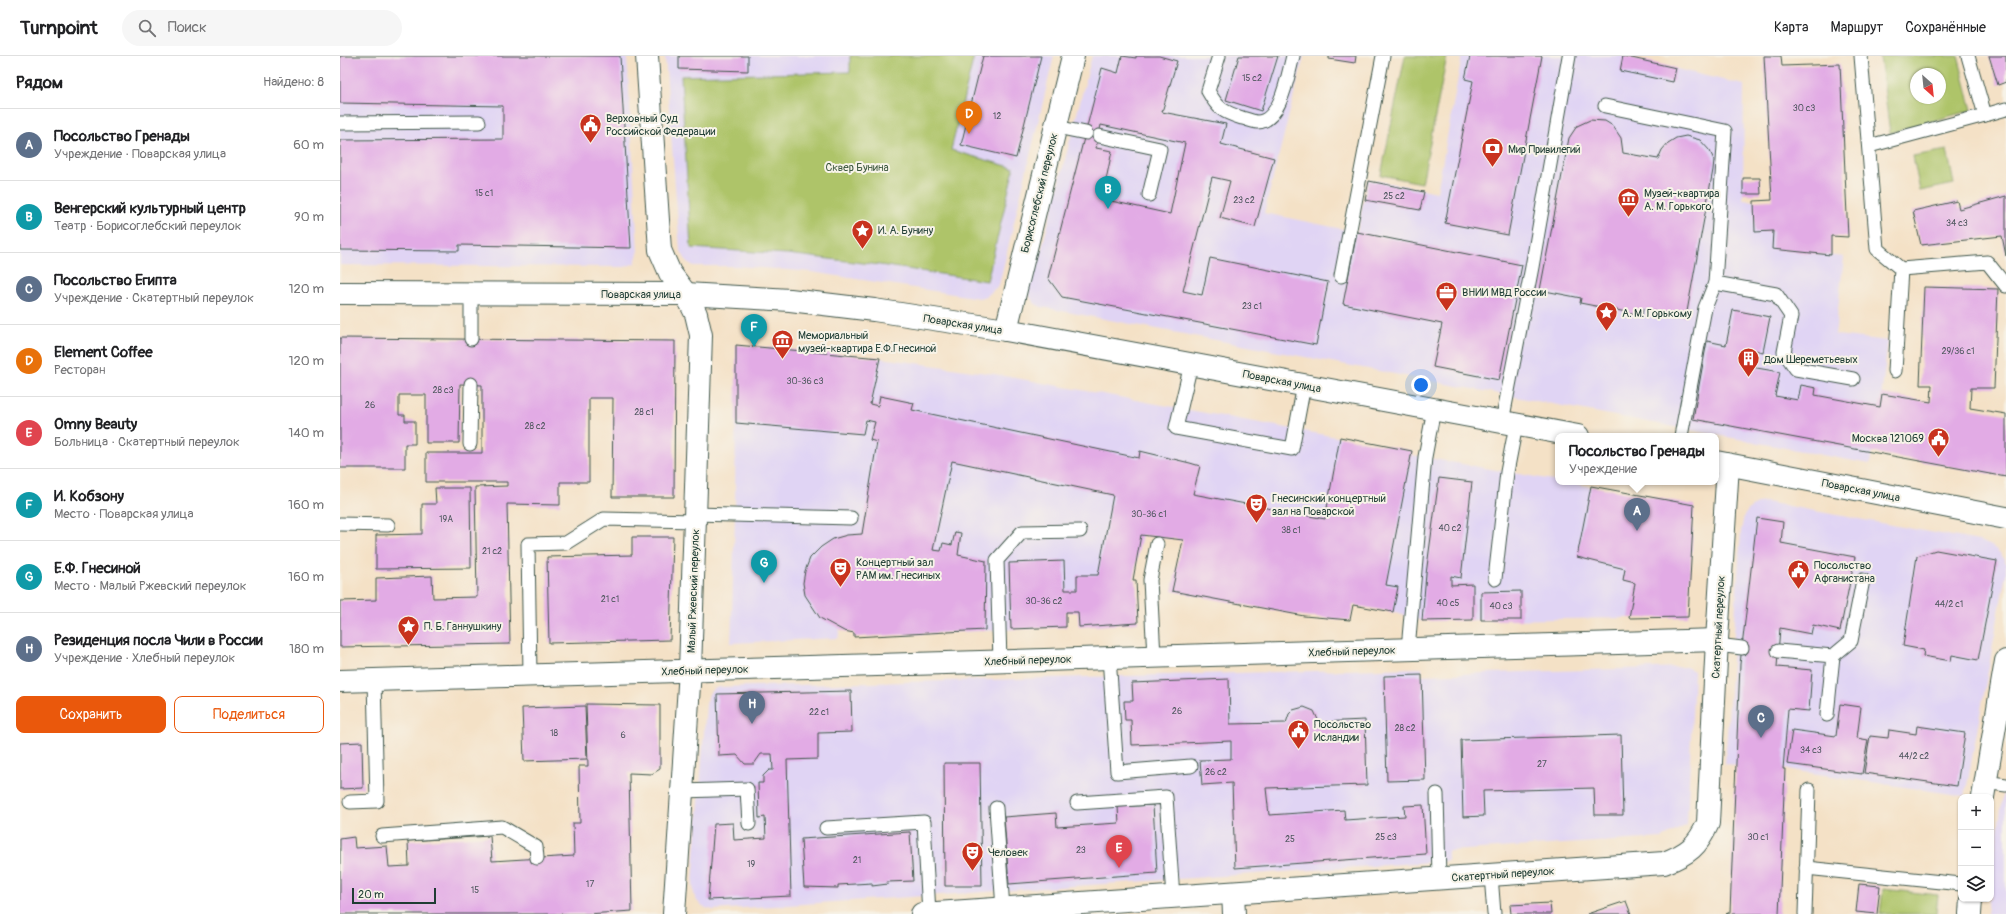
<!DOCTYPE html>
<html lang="ru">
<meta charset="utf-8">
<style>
:root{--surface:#fff;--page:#f6f6f6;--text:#202124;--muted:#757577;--line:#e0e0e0;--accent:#ea580c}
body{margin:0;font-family:Pangolin,sans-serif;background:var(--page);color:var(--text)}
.controls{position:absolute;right:12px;bottom:12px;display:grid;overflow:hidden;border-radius:8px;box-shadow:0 1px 3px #0004}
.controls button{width:36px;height:36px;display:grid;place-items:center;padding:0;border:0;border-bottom:1px solid var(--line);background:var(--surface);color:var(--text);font:20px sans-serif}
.compass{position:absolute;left:1570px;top:12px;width:36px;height:36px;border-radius:50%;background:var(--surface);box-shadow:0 1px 3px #0004;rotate:153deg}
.scale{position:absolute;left:12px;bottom:10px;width:84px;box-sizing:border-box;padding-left:4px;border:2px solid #1f3d34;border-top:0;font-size:11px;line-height:14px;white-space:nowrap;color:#1f3d34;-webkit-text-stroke:3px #f7f3e8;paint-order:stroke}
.you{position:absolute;left:1081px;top:329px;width:14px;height:14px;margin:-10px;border:3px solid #fff;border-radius:50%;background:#1a73e8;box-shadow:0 0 0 6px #1a73e833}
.badge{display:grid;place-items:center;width:26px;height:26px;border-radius:50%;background:var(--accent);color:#fff;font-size:13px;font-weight:700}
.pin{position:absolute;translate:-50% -33px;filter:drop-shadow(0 1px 2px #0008)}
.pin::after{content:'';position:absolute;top:21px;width:14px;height:12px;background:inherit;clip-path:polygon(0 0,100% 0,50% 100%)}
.popup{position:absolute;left:1215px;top:377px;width:164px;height:52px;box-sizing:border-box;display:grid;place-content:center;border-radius:8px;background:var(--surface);filter:drop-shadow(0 1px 3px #0005);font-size:13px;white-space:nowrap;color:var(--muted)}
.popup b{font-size:15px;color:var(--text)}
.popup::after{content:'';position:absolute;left:50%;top:100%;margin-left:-8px;border:8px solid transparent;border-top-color:var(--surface)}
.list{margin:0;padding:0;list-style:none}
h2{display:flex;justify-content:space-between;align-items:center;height:52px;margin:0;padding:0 16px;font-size:17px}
h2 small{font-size:13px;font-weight:400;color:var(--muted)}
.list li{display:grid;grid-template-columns:26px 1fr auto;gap:12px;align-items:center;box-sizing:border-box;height:72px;padding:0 16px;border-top:1px solid var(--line)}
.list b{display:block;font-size:15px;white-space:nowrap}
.list p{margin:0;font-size:13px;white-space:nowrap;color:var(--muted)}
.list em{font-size:13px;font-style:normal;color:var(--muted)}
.actions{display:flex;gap:8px;padding:12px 16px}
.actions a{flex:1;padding:9px 0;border:1px solid var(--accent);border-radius:8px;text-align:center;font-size:14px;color:var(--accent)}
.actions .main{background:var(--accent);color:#fff}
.icon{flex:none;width:22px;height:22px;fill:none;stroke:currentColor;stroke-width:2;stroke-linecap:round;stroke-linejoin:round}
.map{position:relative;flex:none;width:1666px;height:858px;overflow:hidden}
header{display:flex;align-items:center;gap:24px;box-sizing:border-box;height:56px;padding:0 20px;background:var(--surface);border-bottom:1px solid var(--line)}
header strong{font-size:19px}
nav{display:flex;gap:22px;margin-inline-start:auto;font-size:14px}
.search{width:280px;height:36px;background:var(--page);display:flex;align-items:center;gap:10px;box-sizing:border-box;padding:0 14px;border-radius:22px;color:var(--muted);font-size:15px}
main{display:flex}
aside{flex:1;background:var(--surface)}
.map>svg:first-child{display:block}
.built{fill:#e0d4f4}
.green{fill:#aec469;stroke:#66804e;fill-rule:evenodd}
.building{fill:#e2abe5;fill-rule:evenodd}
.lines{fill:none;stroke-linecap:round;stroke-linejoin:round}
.service-casing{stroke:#3f564a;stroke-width:15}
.minor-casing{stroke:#3f564a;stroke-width:24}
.service{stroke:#fff;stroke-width:13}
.minor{stroke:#fff;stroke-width:22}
.labels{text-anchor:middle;stroke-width:4;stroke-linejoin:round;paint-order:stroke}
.number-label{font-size:9px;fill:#505860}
.poi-label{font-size:11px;fill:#1f3d34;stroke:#f7f3e8;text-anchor:start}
.park-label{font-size:11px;fill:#3c583f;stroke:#f7f3e8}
.street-label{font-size:11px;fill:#1f3d34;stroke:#f7f3e8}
</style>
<header>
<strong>Turnpoint</strong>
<div class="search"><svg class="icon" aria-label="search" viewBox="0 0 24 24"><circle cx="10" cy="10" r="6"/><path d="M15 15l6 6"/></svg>Поиск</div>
<nav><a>Карта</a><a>Маршрут</a><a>Сохранённые</a></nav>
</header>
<main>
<aside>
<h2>Рядом<small>Найдено: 8</small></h2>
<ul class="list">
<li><span class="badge" style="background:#5c6f8a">A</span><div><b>Посольство Гренады</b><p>Учреждение · Поварская улица</p></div><em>60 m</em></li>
<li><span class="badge" style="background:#0f9aa8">B</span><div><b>Венгерский культурный центр</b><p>Театр · Борисоглебский переулок</p></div><em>90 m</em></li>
<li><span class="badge" style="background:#5c6f8a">C</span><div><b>Посольство Египта</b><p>Учреждение · Скатертный переулок</p></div><em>120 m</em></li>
<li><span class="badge" style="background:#e8710a">D</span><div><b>Element Coffee</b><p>Ресторан</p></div><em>120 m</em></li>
<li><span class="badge" style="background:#e0444e">E</span><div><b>Omny Beauty</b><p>Больница · Скатертный переулок</p></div><em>140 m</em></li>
<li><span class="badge" style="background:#0f9aa8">F</span><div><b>И. Кобзону</b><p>Место · Поварская улица</p></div><em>160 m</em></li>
<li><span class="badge" style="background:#0f9aa8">G</span><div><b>Е.Ф. Гнесиной</b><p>Место · Малый Ржевский переулок</p></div><em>160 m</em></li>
<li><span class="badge" style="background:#5c6f8a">H</span><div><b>Резиденция посла Чили в России</b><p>Учреждение · Хлебный переулок</p></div><em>180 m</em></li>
</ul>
<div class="actions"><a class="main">Сохранить</a><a>Поделиться</a></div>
</aside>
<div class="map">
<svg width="1666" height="858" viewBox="0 0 1666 858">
<rect width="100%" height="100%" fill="#f7f3e8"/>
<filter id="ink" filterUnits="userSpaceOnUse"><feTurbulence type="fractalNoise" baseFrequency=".025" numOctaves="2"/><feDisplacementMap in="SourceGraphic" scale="8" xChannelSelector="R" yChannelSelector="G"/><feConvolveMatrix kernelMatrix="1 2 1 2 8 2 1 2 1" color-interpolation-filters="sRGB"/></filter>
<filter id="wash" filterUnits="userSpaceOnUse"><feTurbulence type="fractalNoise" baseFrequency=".012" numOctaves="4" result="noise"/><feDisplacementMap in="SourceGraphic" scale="16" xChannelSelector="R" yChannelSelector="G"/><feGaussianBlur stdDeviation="0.9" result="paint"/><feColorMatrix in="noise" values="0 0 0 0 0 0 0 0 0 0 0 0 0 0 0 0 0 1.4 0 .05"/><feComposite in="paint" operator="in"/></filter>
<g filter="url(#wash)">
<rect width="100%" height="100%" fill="#f4e1c6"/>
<g class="built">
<path d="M0,0H287L298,197L295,207L285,211L0,209Z"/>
<path d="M325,0H714L659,229L647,240L639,242L472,216L398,210H354L347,206L340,193Z"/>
<path d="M752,0H964L924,157L1017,176L1028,123L1097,136L1122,0H1282L1404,29L1403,144L1414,145L1415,176L1433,175L1432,193L1504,201L1495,279L1548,285L1540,351L1530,408L701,251L694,247L685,233L686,217L697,211Z"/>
<path d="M396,289L540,302L654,318L1072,395L1071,399L1354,449L1348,561L1082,565L1053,556L1013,549L1010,564L964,560L832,535L843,484L802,479L793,524H796L798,567L739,571L738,556H726V571L514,581V577L500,573L498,582L391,587L395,459Z"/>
<path d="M1426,446L1639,485L1652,490L1661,498L1666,507V518L1625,740L1445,713L1385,708L1401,475L1404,460L1409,453L1418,447Z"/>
<path d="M1346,611L1354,615L1347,769L1322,782L1108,795V805L373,854L363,851L357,845L354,838L353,828L366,649L369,638L373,633L380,631L1082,612V619Z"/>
<path d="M1666,719V858H1647L1649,843H1651L1653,807Z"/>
</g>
<g class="green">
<path d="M510,0H634L611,94L674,112L647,225L540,209L447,198L351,192L341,20L510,16Z"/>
<path d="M1065,0H1107L1082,127L1041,119Z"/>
<path d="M1540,0H1618L1632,54L1550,77ZM1576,18H1600V42H1576Z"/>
<path d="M1607,94L1614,128L1580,135L1573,100Z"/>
<path d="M1543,833L1598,839L1596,858H1540Z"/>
</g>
<g id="blocks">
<g class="building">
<path d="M0,0H280L291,192L119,189V195L0,194V84L163,83V50L0,47Z"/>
<path d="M339,0H408V15L339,13Z"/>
<path d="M643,0H701L676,102L621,89Z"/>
<path d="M782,0L796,2V0H819L837,5L822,56L886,68L881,88L934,102L915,171L880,162L890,125L872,121L843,235L862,239L870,202L988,226L976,289L722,241L708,222L762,12L778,17ZM761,69L845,87L830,158L762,143L772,95L756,92Z"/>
<path d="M899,0H938L921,55L886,44Z"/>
<path d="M989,0H1016L1015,7L989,3Z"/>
<path d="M1130,0H1202L1168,179L1105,167L1133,25L1125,23Z"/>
<path d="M1283,0L1336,12L1333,26L1280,15Z"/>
<path d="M1424,0H1441L1442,10L1500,8L1508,181L1491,180V199L1432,193L1433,175L1415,176L1414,145L1432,144Z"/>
<path d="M1649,0H1666V26L1658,29Z"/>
<path d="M1250,64L1265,65L1273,70L1281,82L1283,97L1318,103L1322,94L1328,87L1336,82L1346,80L1360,84L1370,95L1374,104L1373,114L1346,261L1303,253L1302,259L1240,247L1241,242L1200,234L1229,82L1237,70Z"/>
<path d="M1403,122H1420L1421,138H1403Z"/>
<path d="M1029,125L1084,136L1080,154L1025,144Z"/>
<path d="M1666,140V200L1662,180L1581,189L1573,155L1617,145L1619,153Z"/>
<path d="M1017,176L1182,209L1159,324L1093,311L1102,268L1003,248Z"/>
<path d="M1584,231L1658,233L1654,332H1631L1630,352L1666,358V421L1353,363L1367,285L1386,289L1393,254L1430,261L1423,296L1414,294L1411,311L1440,316L1435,340L1458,344L1461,329L1476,332L1475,339L1540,351L1542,338L1591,346L1592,329H1580Z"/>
<path d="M0,282L335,285L334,441H272L273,342H249V426H220V449L167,448L170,588L0,591V545L36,544V522L92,520L93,542L137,541L135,431L167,430V426H86V397H142V329L120,328L119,387H86V339H59V359H65V365H75V388H65V412H0Z"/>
<path d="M396,289L540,302L530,348L538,350L540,340L574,347L572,354L799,402L800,395L850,407L860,410L853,438L985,463L1000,381L1072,395L1046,529L1058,531L1053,556L1013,549L1010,564L964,560L832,535L843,484L801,479L793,524H796L798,567L739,571L738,556H726V571L671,573L669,507L724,505L725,534H737V519H758L773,439L612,405L593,494L601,495L603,487L612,489L615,476L621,477L618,499L646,505L645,574L514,581V577L504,575L480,562L465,539L463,527L465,515L470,502L481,491L493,483L507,479L522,478L537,386L530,384L535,366L526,364L523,378L396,367Z"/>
<path d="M1099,422L1132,426L1121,522L1111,520V529L1133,528V564L1082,565L1086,518Z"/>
<path d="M1251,430L1354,449L1348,561L1289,562L1295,527L1283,524L1285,513L1237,501Z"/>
<path d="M95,432H130L131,512L36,513V479L82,478V448H96Z"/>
<path d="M1417,462L1443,466L1441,487L1515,501L1500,575L1473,569L1471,578L1440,572L1437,611L1472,614L1469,655L1448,653L1443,713H1445L1439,858H1386L1390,856L1400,608Z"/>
<path d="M292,481H333L330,584L209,587L207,501L292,499Z"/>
<path d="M1596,494L1657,505L1638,604L1612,599L1611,605L1583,600L1584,594L1563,590L1577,500Z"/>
<path d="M1181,535V564H1141V536Z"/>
<path d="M1082,619L1085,724L1047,725L1044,620Z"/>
<path d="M889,623L890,668L946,667L949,658L953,654L964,651L974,655L979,666L1025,664L1027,729L926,732L929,759L1004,754L1005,764L1065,760L1064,750L1083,749L1086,798L895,812L892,727L862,729L860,704L891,703V685L792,689L791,664H785L784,645H793L792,627Z"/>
<path d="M511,635L512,676L478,677V703L447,704L451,840L368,844L374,768L393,767L394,784L426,782L425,761L419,762L418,727H423V720L429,714H433L432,698H421L414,708H405L397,699L379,700L377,638Z"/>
<path d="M246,648L320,649V713L312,718L289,717L292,855L248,858H0V783L14,781L15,792L47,790L49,811L69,810L68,785L150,780L152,805L234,800L233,767H240L239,710H248Z"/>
<path d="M1500,648L1521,651L1517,682L1528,684L1522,718L1447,708L1452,674L1496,680Z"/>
<path d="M245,650L247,703L184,705L182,652Z"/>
<path d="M1577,670L1625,677L1617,730L1524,717L1530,680L1548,682L1549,674L1576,678Z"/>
<path d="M1281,679L1283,759H1255L1254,732L1143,735L1144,760L1123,761L1121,684Z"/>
<path d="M22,686L23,732L0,733V687Z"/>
<path d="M604,707H640L642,830H605Z"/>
<path d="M813,749L817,817L669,828L664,761L716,757L717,771L779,767L778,751Z"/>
<path d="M570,776L573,825L547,826L548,828L532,830V827L498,829V832L464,831L461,783Z"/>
<path d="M1519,828L1540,830L1537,858L1516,856Z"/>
<path d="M1286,845L1291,858H1247Z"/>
<path d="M1210,847L1211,858H1171L1170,849Z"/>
</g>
</g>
</g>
<g filter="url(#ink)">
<use href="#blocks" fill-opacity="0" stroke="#3f564a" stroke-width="1"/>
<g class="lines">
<defs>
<g id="service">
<path d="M879,0L868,35C878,53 883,56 902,62C907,63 913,66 917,66C941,66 948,18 953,0"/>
<path d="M1521,0L1537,193L1561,213L1647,206L1666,230"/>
<path d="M1628,0L1645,59L1666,53"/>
<path d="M1265,50L1385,75L1375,227L1365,252L1341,380"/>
<path d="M0,67L139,66"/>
<path d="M716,71L746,77"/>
<path d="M759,80L820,93L809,139"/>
<path d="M1529,90L1645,59"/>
<path d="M1001,220L1043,0"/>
<path d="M1375,227L1436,238L1451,260L1444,296L1456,313L1513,323"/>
<path d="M131,283V237"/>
<path d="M851,308L836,372L952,393L964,329"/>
<path d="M1555,315L1561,213"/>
<path d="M1162,366L1192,211L1229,0"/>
<path d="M130,388L131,328"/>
<path d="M355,458L511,462"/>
<path d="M0,468L48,469"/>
<path d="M1155,523L1167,416L1176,369"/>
<path d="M1377,589L1402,592"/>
<path d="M1068,593L1085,401L1094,353"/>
<path d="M1438,595L1493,600L1487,659"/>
<path d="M1493,600L1511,585L1523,524"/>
<path d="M769,601L777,716L851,710"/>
<path d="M814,601L810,524L817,488"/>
<path d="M660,605L657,504L682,476L740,475"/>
<path d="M190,619L188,488L226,487L264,463L355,465"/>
<path d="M1645,726L1666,729"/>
<path d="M342,735L407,733L409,768"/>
<path d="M1097,738L1099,822"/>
<path d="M10,746L37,745L34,624"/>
<path d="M737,747L826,741L833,841"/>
<path d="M656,752L663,853"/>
<path d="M486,772L584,766L589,858"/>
<path d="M42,780L162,771L196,791L197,802"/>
<path d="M1466,812L1621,828"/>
<path d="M1151,819L1154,858"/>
<path d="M1465,858L1469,734"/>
</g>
<g id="minor">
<path d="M307,0L320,194L330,217L346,238L356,258L361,279L350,614L334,858"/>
<path d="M0,237L346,238L450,244L534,254L666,274L1238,380"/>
<path d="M666,274L733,0"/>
<path d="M1376,406L1666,462"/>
<path d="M0,625L1377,584"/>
<path d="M1643,741L1666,605"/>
<path d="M893,837L894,858"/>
<path d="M582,858L1324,807C1348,798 1358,790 1368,767L1377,584L1388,409"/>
<path d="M1630,858L1631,843"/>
</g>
</defs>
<use href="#service" class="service-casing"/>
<use href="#minor" class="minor-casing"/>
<use href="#service" class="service"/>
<use href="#minor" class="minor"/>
</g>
</g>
<defs>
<symbol id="civic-pin" viewBox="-11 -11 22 30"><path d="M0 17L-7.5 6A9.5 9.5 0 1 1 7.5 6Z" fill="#c8321e" stroke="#f7f3e8"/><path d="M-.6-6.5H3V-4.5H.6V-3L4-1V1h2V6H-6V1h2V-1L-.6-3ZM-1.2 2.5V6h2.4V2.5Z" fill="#fff"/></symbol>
<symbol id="bank-pin" viewBox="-11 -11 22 30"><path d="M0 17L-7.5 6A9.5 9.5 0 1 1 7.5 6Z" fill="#c8321e" stroke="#f7f3e8"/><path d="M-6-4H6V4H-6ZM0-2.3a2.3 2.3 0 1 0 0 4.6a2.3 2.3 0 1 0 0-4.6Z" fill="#fff"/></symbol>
<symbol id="museum-pin" viewBox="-11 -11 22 30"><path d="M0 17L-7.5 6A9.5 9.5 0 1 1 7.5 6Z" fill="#c8321e" stroke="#f7f3e8"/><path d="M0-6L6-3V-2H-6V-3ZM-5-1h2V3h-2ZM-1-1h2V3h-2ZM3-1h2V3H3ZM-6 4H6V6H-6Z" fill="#fff"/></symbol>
<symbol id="sight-pin" viewBox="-11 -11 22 30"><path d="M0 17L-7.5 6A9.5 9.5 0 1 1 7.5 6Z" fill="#c8321e" stroke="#f7f3e8"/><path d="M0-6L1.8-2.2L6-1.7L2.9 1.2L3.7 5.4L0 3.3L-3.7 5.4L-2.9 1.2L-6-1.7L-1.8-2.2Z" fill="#fff"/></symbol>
<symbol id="office-pin" viewBox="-11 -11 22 30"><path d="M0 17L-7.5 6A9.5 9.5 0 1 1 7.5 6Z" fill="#c8321e" stroke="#f7f3e8"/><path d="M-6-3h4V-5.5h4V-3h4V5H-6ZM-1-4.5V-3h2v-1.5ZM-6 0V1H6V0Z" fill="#fff"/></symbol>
<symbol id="building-pin" viewBox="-11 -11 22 30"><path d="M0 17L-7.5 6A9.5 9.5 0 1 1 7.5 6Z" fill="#c8321e" stroke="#f7f3e8"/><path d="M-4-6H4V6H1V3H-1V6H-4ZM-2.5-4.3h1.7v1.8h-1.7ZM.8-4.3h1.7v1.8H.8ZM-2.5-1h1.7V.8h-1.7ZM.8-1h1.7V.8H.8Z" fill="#fff"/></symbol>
<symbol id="theatre-pin" viewBox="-11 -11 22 30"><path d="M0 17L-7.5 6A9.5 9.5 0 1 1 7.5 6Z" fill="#c8321e" stroke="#f7f3e8"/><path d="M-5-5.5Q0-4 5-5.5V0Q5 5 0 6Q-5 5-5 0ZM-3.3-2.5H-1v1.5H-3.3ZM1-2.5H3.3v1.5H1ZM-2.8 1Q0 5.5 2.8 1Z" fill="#fff"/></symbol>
</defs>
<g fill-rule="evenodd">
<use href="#civic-pin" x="238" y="56" width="25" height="34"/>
<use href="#bank-pin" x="1140" y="80" width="25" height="34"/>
<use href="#museum-pin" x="1276" y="130" width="25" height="34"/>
<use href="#sight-pin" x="510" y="162" width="25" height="34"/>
<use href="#office-pin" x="1094" y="224" width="25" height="34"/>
<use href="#sight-pin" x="1254" y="244" width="25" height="34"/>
<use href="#museum-pin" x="430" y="272" width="25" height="34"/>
<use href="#building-pin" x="1396" y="290" width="25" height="34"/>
<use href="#civic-pin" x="1586" y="370" width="25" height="34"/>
<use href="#theatre-pin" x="904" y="436" width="25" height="34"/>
<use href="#theatre-pin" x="488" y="500" width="25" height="34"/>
<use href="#civic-pin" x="1446" y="502" width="25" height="34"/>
<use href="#sight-pin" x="56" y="558" width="25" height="34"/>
<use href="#civic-pin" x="946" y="662" width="25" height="34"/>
<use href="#theatre-pin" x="620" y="784" width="25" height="34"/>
</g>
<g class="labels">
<g class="number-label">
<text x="912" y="25">15 с2</text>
<text x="1464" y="55">30 с3</text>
<text x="657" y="63">12</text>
<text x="144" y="140">15 с1</text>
<text x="1054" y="143">25 с2</text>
<text x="904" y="147">23 с2</text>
<text x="1617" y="170">34 с3</text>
<text x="912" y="253">23 с1</text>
<text x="1618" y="298">29/36 с1</text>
<text x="465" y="328">30-36 с3</text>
<text x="103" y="337">28 с3</text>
<text x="30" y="352">26</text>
<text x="304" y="359">28 с1</text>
<text x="195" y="373">28 с2</text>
<text x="809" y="461">30-36 с1</text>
<text x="106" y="466">19А</text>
<text x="1110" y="475">40 с2</text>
<text x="951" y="477">38 с1</text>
<text x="152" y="498">21 с2</text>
<text x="270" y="546">21 с1</text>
<text x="704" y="548">30-36 с2</text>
<text x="1108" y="550">40 с5</text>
<text x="1609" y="551">44/2 с1</text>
<text x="1161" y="553">40 с3</text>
<text x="837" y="658">26</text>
<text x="479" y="659">22 с1</text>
<text x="1065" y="675">28 с2</text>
<text x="214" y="680">18</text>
<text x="283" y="682">6</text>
<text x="1471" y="697">34 с3</text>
<text x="1574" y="703">44/2 с2</text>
<text x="1202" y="711">27</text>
<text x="876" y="719">26 с2</text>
<text x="1046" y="784">25 с3</text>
<text x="1418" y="784">30 с1</text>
<text x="950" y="786">25</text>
<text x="741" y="797">23</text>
<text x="517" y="807">21</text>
<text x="411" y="811">19</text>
<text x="250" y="831">17</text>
<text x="135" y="837">15</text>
</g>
<g class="poi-label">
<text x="266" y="66">Верховный Суд<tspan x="266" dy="13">Российской Федерации</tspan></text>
<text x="1168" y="97">Мир Привилегий</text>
<text x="1304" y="141">Музей-квартира<tspan x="1304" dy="13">А. М. Горького</tspan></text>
<text x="538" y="178">И. А. Бунину</text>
<text x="1122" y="240">ВНИИ МВД России</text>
<text x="1282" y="261">А. М. Горькому</text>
<text x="458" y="283">Мемориальный<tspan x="458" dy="13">музей-квартира Е.Ф.Гнесиной</tspan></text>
<text x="1424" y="307">Дом Шереметьевых</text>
<text x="1584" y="386" text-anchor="end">Москва 121069</text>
<text x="932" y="446">Гнесинский концертный<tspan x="932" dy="13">зал на Поварской</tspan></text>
<text x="516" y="510">Концертный зал<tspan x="516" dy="13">РАМ им. Гнесиных</tspan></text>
<text x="1474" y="513">Посольство<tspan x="1474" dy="13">Афганистана</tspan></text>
<text x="84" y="574">П. Б. Ганнушкину</text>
<text x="974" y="672">Посольство<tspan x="974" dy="13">Исландии</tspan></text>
<text x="648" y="800">Человек</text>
</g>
<g class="park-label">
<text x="517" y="115">Сквер Бунина</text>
</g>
<g class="street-label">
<text transform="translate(699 137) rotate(-76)" y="4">Борисоглебский переулок</text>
<text x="301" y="242">Поварская улица</text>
<text transform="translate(623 268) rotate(9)" y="4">Поварская улица</text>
<text transform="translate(942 325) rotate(11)" y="4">Поварская улица</text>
<text transform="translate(1521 434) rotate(11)" y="4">Поварская улица</text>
<text transform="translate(353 535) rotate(-88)" y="4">Малый Ржевский переулок</text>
<text transform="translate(1378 571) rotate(-87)" y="4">Скатертный переулок</text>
<text transform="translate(1012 595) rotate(-2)" y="4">Хлебный переулок</text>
<text transform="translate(688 604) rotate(-2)" y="4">Хлебный переулок</text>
<text transform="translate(365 614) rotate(-2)" y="4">Хлебный переулок</text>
<text transform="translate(1163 818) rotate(-4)" y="4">Скатертный переулок</text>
</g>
</g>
</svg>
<div class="controls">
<button>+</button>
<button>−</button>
<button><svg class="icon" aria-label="layers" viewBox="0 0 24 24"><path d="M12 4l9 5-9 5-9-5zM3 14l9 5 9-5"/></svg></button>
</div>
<svg class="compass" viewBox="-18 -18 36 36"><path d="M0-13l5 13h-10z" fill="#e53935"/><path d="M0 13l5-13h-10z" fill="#757577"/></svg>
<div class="scale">20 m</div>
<div class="you"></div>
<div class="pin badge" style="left:1297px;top:475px;background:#5c6f8a">A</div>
<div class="popup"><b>Посольство Гренады</b>Учреждение</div>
<div class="pin badge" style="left:768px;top:153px;background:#0f9aa8">B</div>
<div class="pin badge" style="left:1421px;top:682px;background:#5c6f8a">C</div>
<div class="pin badge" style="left:629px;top:78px;background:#e8710a">D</div>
<div class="pin badge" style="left:779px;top:812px;background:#e0444e">E</div>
<div class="pin badge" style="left:414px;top:291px;background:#0f9aa8">F</div>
<div class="pin badge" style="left:424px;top:527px;background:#0f9aa8">G</div>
<div class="pin badge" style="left:412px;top:668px;background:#5c6f8a">H</div>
</div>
</main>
